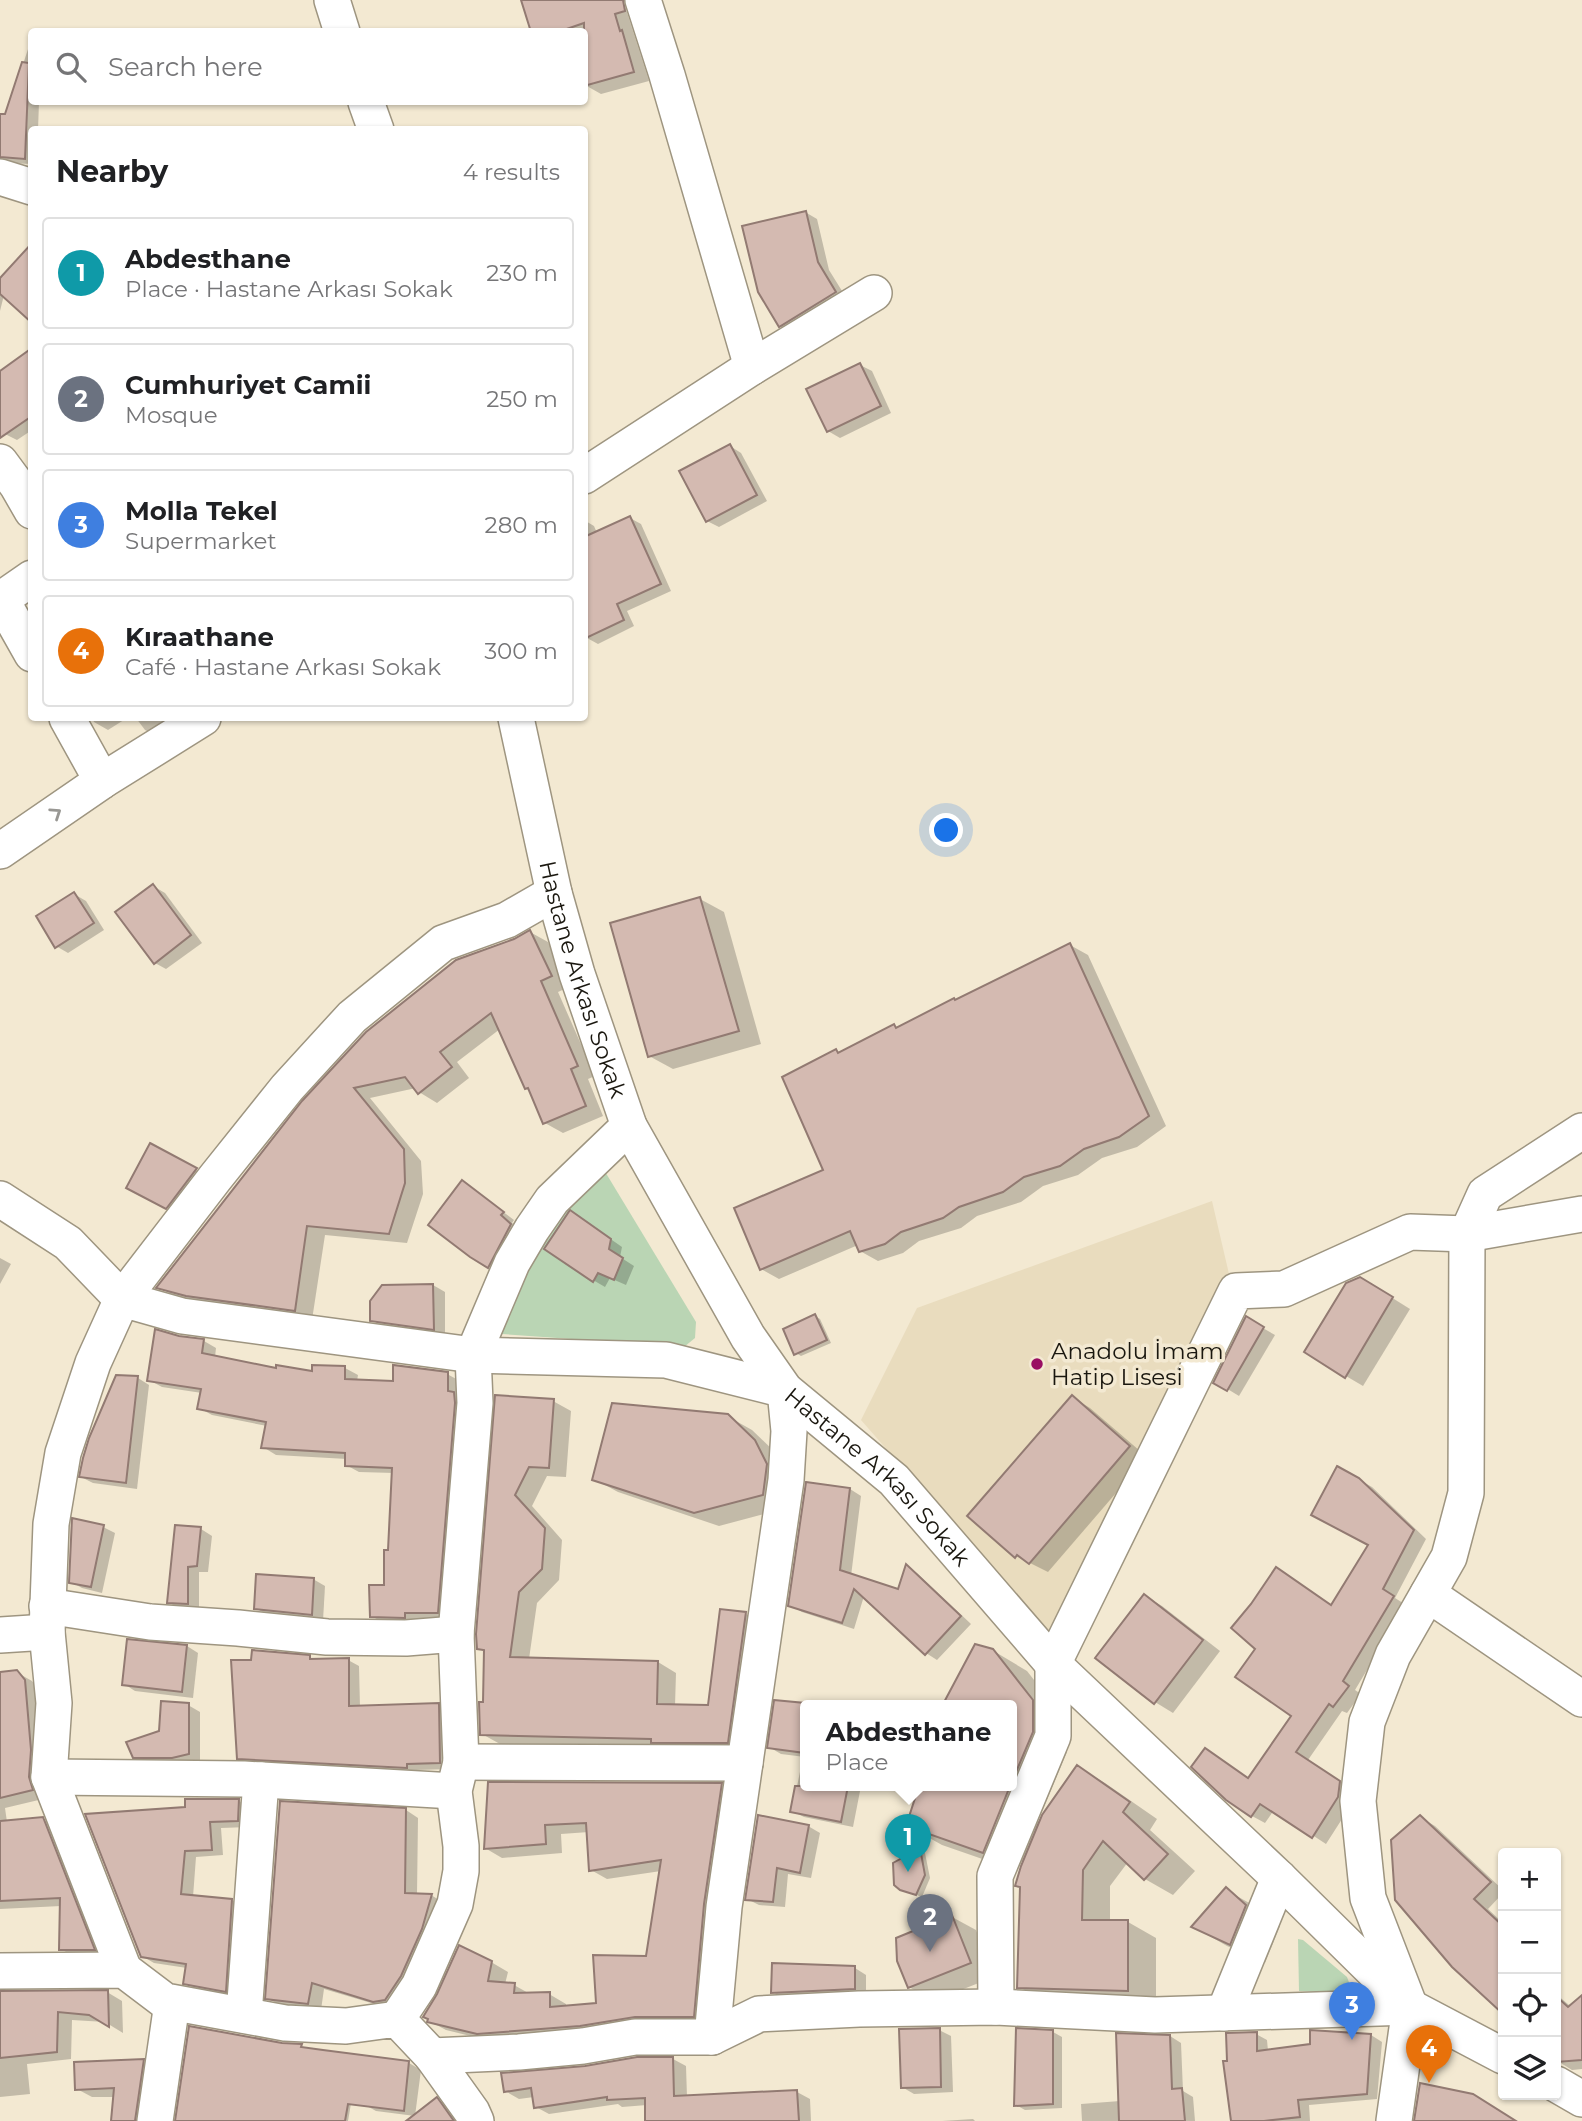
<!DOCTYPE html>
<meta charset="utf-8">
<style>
:root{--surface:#fff;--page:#f6f6f6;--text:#202124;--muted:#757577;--line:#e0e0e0;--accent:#d93025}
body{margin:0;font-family:Montserrat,sans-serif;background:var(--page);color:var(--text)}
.controls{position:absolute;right:21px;bottom:21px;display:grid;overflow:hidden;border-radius:7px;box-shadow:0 2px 5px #0004}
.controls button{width:63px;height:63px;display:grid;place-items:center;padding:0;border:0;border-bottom:2px solid var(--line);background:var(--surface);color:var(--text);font:35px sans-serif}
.you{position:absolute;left:947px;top:831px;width:24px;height:24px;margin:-18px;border:5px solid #fff;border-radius:50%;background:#1a73e8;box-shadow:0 0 0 10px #1a73e833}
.badge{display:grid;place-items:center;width:46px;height:46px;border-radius:50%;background:var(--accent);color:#fff;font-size:23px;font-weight:700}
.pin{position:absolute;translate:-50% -58px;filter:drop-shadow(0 2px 4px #0008)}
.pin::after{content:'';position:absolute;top:37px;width:24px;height:21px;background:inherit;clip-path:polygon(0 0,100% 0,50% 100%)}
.popup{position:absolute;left:800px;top:1700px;width:217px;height:91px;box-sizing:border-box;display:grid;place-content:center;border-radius:7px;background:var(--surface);filter:drop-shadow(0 2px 5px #0005);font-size:23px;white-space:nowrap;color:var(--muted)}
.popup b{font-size:26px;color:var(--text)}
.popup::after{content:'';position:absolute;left:50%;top:100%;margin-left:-14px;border:14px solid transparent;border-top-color:var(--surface)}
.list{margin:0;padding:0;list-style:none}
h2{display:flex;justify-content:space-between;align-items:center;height:91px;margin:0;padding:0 28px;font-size:30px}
h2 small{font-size:23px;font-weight:400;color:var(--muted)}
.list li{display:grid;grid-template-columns:46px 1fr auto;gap:21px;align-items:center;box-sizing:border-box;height:112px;margin:0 14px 14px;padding:0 14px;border:2px solid var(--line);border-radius:7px}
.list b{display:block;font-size:26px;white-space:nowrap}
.list p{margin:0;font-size:23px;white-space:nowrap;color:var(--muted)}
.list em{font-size:23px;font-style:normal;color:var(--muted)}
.icon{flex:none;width:38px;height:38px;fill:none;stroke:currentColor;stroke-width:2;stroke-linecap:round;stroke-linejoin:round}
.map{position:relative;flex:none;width:1582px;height:2121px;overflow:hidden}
.search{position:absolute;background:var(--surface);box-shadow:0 2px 5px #0004;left:28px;top:28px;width:560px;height:77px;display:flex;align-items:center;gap:18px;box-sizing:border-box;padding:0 24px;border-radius:7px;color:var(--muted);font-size:26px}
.panel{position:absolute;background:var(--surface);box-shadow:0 2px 5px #0004;left:28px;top:126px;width:560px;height:595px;border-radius:7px}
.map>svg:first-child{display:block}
.built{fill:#e9dcbe}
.green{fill:#bad5b4}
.shadow{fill:#0003}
.building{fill:#d4bab1;stroke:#927a72;stroke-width:2}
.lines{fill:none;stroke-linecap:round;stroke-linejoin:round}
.minor-casing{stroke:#9e9580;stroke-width:38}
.minor{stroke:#fff;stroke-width:35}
.oneway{stroke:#989793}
.poi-dot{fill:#990e62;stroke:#f3e9d2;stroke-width:2.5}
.labels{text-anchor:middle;stroke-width:7;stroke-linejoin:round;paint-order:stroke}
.street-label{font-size:23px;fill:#1a170f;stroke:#f3e9d2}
.poi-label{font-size:23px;fill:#1a170f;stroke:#f3e9d2;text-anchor:start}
</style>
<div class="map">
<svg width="1582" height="2121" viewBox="0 0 1582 2121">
<rect width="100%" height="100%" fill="#f3e9d2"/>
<path class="built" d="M1212,1201L1229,1274L1051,1637L861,1420L917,1308Z"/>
<g class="green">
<path d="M601,1165L696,1322L695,1338L684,1347L502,1334L499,1325L533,1249Z"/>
<path d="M1298,1939L1303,1940L1347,1977L1350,1985L1345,1993L1299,1991Z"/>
</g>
<g class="shadow">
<path d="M523,0H623L649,81L601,94L585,85L584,32H533Z"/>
<path d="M30,43H32V102H39L38,130H32V164L4,163L0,161V116H6Z"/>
<path d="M805,212L817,219L829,270L847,299L791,333L780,326Z"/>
<path d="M0,281L4,295L0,311Z"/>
<path d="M32,355V430L17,440L5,434L0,426V373Z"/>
<path d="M860,365L872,371L891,413L840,438L828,431Z"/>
<path d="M730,446L741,453L767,501L719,527L707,521Z"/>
<path d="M630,518L641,524L671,591L627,611L634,626L598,644L587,638L584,633V520L594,526L597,533Z"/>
<path d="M92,718H127L108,730L94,722Z"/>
<path d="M136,718H191L159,737L145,730Z"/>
<path d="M153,886L165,893L202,943L166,969L155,963Z"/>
<path d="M74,894L86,901L104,930L68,953L56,946Z"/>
<path d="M700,899L724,912L761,1044L673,1069L649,1056Z"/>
<path d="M530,932L548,942L569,987L558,992L595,1076L588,1079L603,1116L563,1133L545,1123L532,1091L526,1088L500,1029L457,1062L469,1078L437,1103L419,1092L416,1088L370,1098L421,1161L423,1194L407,1243L325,1235L312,1320L206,1306L176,1297L159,1287L304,1102L515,940Z"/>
<path d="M1070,945L1088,955L1166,1126L1137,1147L1102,1158L1078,1175L1043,1186L1021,1202L977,1216L961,1228L919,1241L903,1253L878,1261L860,1251L858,1245L779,1279L761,1269L825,1170L836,1051L840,1054L894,1026L899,1028Z"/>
<path d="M150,1145L207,1176L178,1214L128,1187Z"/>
<path d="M463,1182L514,1220L512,1223L522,1232L500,1273L430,1225Z"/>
<path d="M582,1219L622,1247L620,1257L634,1266L626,1285L610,1278L605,1287L593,1280Z"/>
<path d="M0,1258L11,1264L0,1284Z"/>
<path d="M433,1285L445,1292V1335L384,1327L372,1320Z"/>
<path d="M1378,1289L1410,1309L1363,1386L1346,1376Z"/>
<path d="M815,1316L820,1319L831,1343L801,1356L796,1353Z"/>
<path d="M1247,1319L1275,1335L1239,1396L1216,1382Z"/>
<path d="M204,1341L216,1348L215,1357L277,1370L313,1373L345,1368L358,1375L357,1381L394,1383L447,1374L460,1381L450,1619H417V1624H384L372,1616L386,1586L394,1473L359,1472L346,1465L347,1459L276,1455L263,1447L267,1426L212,1415L199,1408L202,1393L162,1387L149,1380Z"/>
<path d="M138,1378L149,1385L137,1489L93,1483L81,1477Z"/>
<path d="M496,1397L553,1401L571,1411L566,1477L547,1476L532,1506L562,1540L559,1580L537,1603L529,1659L658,1662L676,1673L675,1706H709L722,1611L746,1614L764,1625L745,1752L500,1744L482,1734L485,1703L486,1653L478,1648Z"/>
<path d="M1072,1397L1090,1408L1147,1457L1048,1572L1016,1556Z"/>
<path d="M727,1416L752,1430L778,1455L787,1508L719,1526L618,1492L594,1479Z"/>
<path d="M1338,1468L1372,1487L1426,1539L1395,1598L1406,1605L1355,1690L1361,1694L1347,1713L1342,1711L1308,1760L1353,1790L1351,1805L1326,1844L1274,1810L1265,1823L1252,1816L1249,1779L1294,1715L1333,1606L1370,1545Z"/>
<path d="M850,1489L861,1496L851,1576L899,1591L907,1567L917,1573L971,1624L937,1660L926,1653L864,1596L854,1629L802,1612L790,1605Z"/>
<path d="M103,1527L115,1533L102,1593L82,1588L71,1582Z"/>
<path d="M201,1529L212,1536L208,1572H199V1610L180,1609L168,1602Z"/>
<path d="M313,1579L325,1586L323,1621L267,1615L256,1608Z"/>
<path d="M1145,1596L1162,1606L1220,1651L1173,1713L1155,1702L1098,1657Z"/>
<path d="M187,1646L198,1653L193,1698L135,1691L124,1684Z"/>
<path d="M992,1650L1027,1671L1067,1722V1752L1038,1821L1040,1822L1078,1767L1105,1783L1157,1819L1150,1830L1195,1871L1173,1895L1145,1879L1128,1862L1110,1886V1922H1128L1156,1938V2006L1047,2003L1019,1987L1024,1862L1022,1861L1017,1871L942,1845L908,1826L924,1786H1011V1706Z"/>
<path d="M309,1657L315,1660H348L359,1666L360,1707L438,1705L449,1711L451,1769L417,1770V1774L250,1764L239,1758Z"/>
<path d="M16,1672L32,1681L39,1691L47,1798L5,1808L7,1822L43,1819L58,1828L108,1958H76L61,1949V1906L0,1909V1674Z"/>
<path d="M776,1701L810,1706H805V1757L781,1754L769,1747Z"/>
<path d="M188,1705L200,1712V1760L185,1764L147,1763L135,1756Z"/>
<path d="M802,1762H805V1786H861L853,1827L804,1817L792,1811Z"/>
<path d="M489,1784L721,1785L737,1794L710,2025L495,2042L446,2030L429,2021L491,1962L508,1972L505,1984L514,1985L530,1994H549L566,2004V2007L598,2005L648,1958L661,1871L607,1879L591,1870L589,1832L561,1834L562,1853L502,1858L485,1848Z"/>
<path d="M187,1800L239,1801L250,1807L249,1827L221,1828L223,1855L196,1857L193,1897L232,1900L243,1907L237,1997L197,1990L185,1983L187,1968L154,1963L142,1956L187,1808Z"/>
<path d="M406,1810L418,1818L417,1895H431L444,1903L388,2008L324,1989L321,2010L280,2005L267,1998Z"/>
<path d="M1420,1817L1435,1826L1503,1890V1893L1488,1909L1503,1923V2013L1494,2005Z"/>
<path d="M808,1826L820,1833L811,1878L788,1874L785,1907L759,1905L747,1899Z"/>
<path d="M920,1850L925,1853L930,1878L922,1897L901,1889Z"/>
<path d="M1226,1890L1260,1909L1280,1926L1265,1963L1227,1946L1194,1927Z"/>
<path d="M952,1917L976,1930L994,1977L933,2001L909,1987Z"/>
<path d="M855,1968L866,1975V1995L785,1999L773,1992Z"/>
<path d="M0,1992H107L122,2001L123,2033L105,2022L72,2020L71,2059L27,2064L30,2094L0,2097Z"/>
<path d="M1556,1994L1569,2005L1582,1995V2069L1572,2070L1556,2060Z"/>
<path d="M939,2030L951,2036L953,2092L914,2094L902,2087Z"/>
<path d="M1053,2032L1062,2037V2108L1025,2110L1016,2105Z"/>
<path d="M1256,2034L1267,2040L1268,2051L1371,2035L1382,2042L1377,2099L1309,2105L1310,2121H1233Z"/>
<path d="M1170,2036L1181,2043L1183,2091L1193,2097L1195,2121H1082L1081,2104L1120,2101Z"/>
<path d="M281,2045L301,2046L307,2049L358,2063L348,2121H177Z"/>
<path d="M367,2057L409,2063L421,2070L415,2116L437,2099L448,2106L458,2121H409L415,2116L376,2111L365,2105Z"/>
<path d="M673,2059L686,2066L687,2097L797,2092L810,2099L811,2121H646L647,2105L622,2107L618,2104L549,2114L536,2107L534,2097L519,2099L505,2091Z"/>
<path d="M143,2061L158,2070L151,2121H113L115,2097H92L77,2089Z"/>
<path d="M973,2119L975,2121H942Z"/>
</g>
<g class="building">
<path d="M521,0H623L625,11L615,14L620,31L622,30L634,72L584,86V23L558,32H531Z"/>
<path d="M22,62L29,63L25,159L0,157V114H5Z"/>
<path d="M806,211L818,262L836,292L779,327L758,292L742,226Z"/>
<path d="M32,243V323L0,294V278Z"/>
<path d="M32,348V416L0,438V371Z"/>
<path d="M860,363L881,406L827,432L806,389Z"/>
<path d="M730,444L757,495L706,522L679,471Z"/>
<path d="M630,516L661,584L617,604L624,620L584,639V537Z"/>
<path d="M153,884L191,935L154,964L115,912Z"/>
<path d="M74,892L94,923L55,948L36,916Z"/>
<path d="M700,897L739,1031L648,1057L610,923Z"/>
<path d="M530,930L552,976L541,981L578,1066L571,1069L586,1106L543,1124L528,1088L525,1089L491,1013L440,1052L452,1067L418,1094L405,1077L354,1088L404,1149L405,1183L389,1234L307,1226L295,1311L186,1296L156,1288L302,1101L366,1032L456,960L514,939Z"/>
<path d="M1070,943L1149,1116L1119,1137L1084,1149L1060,1166L1024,1177L1003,1192L959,1207L943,1218L901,1232L885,1244L859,1252L850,1231L760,1270L734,1208L823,1170L782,1077L836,1049L838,1053L894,1024L896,1028L954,998L955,1000Z"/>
<path d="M150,1143L197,1168L166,1209L126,1188Z"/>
<path d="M462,1180L504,1212L501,1215L511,1224L488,1268L470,1257L428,1225Z"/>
<path d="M570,1210L611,1239L609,1249L623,1258L614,1280L598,1273L593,1282L544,1249Z"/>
<path d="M1360,1277L1393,1297L1345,1378L1304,1352L1346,1283Z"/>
<path d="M433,1284L434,1330L370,1321V1301L382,1285Z"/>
<path d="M815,1314L827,1340L794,1355L783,1329Z"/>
<path d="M1246,1316L1264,1327L1227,1391L1213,1383Z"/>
<path d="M155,1329L179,1336L204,1339L202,1353L276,1368V1365L312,1371V1365L345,1366V1379L393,1381V1365L448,1372V1391L454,1392L455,1403L438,1613H405V1618L370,1617L369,1585H384V1550H388L392,1468L345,1466V1453L261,1448L266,1422L197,1409L201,1389L147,1381Z"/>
<path d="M116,1375L138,1376L126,1483L79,1477L83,1458L89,1438Z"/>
<path d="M495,1395L554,1399L549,1468L529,1467L515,1495L545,1528L542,1569L519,1592L510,1657L658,1661L657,1704L708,1705L720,1609L746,1612L728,1743H651V1739L480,1735L479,1702H483L484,1650L477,1649L476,1634Z"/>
<path d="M1072,1395L1130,1446L1029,1564L1017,1555L1015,1558L967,1516Z"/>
<path d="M612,1403L728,1414L755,1440L767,1464L763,1495L694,1513L592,1480Z"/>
<path d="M1337,1466L1359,1478L1414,1530L1383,1589L1394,1596L1343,1681L1349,1686L1333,1707L1329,1704L1296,1752L1340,1781L1338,1797L1312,1838L1260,1804L1251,1817L1226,1800L1191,1767L1205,1748L1248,1778L1291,1716L1235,1677L1255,1649L1231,1628L1251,1604L1276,1567L1331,1605L1368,1545L1311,1515Z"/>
<path d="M806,1482L850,1488L840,1570L898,1589L906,1564L961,1616L925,1655L854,1589L842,1623L788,1606Z"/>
<path d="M72,1518L104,1525L91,1587L69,1583Z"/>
<path d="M175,1525L201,1527L197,1566L188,1567V1604L167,1603Z"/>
<path d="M256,1574L314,1578L312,1615L254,1609Z"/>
<path d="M1144,1594L1203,1640L1154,1704L1095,1658Z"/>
<path d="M127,1639L187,1645L182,1692L122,1685Z"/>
<path d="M975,1644L993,1649L1033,1700V1732L1011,1784V1706H942Z"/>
<path d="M252,1650L310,1655V1659L349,1658V1706L439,1703L440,1763L407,1764V1768L237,1759L231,1660H251Z"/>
<path d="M17,1670L25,1680L31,1750L29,1777L33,1790L0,1798V1672Z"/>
<path d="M774,1700L805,1703V1753L767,1748Z"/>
<path d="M161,1701L189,1703V1754L172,1758H133L126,1742L159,1731Z"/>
<path d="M1077,1765L1130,1802L1123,1812L1168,1854L1144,1880L1103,1841L1083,1870L1082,1920H1128V1991L1017,1988L1020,1887L1015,1886L1021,1866L1042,1815Z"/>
<path d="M488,1782L722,1783L704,1904L694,2017H635L580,2026L477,2034L427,2022L428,2019L423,2017L437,1994L459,1945L492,1961L488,1981L515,1983L514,1993L550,1992V2007L596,2003L593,1955L646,1956L661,1860L589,1871L586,1823L545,1825L546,1844L484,1849Z"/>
<path d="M795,1786H848L841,1822L790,1812Z"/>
<path d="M919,1786H1010L983,1853L906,1826Z"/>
<path d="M185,1799H239L238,1821L210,1822L212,1850L185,1851L181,1894L232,1899L226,1992L183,1984L186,1964L141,1957L85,1814L185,1807Z"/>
<path d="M280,1801L406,1808L405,1893L432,1894L422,1929L401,1976L385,2000L373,2002L312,1983L308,2004L265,1999Z"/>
<path d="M758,1815L809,1825L800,1873L777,1868L773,1902L745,1900Z"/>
<path d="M1420,1815L1491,1882L1474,1899L1503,1926V2014L1452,1967L1395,1900L1391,1840Z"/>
<path d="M43,1817L95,1950H59L60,1898L0,1901V1821Z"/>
<path d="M920,1848L925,1875L916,1895L900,1890L894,1885L893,1863Z"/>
<path d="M1226,1887L1246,1905L1230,1945L1191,1927Z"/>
<path d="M952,1915L971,1963L908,1988L897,1961L896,1938Z"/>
<path d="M772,1963L855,1966V1989L771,1993Z"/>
<path d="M108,1990L109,2027L89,2015L58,2012L57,2052L0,2058V1991Z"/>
<path d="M1582,1995V2060L1556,2062V1996L1568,2007Z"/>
<path d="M189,2026L282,2043L302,2044L301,2047L323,2050L409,2061L404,2111L348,2104L345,2121H175Z"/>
<path d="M940,2028L941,2087L901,2088L899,2029Z"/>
<path d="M1016,2028L1053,2030V2104L1014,2106Z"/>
<path d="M1310,2030L1371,2034L1367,2094L1298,2100L1300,2117L1264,2121H1231L1223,2061H1227L1226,2033L1257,2032V2051L1310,2044Z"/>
<path d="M1116,2033L1170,2035L1172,2089L1182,2088L1185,2121H1119Z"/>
<path d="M637,2057H673L674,2096L797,2090L799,2121H645V2098L607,2100V2097L534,2108L531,2088L504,2092L501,2073L585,2066Z"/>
<path d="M144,2059L135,2121H111L114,2088L75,2090L74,2062Z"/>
<path d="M1420,2083L1473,2094L1516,2121H1414Z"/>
<path d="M437,2097L454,2121H406Z"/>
</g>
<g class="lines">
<defs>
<g id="minor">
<path d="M332,0L342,32"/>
<path d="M643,0L667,75L752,367"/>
<path d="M366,102L376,130"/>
<path d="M0,177L32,187"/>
<path d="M0,462L17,485L32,511"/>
<path d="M584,476L752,367L874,293"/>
<path d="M1,599L32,654"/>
<path d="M0,600L32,578"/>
<path d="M67,718L102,781"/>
<path id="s1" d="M516,718L554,893L577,974L629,1126L748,1337L785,1390L894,1480L1053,1664L1279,1878L1410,2007L1503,2056"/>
<path d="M0,851L102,781L203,718"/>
<path d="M0,1199L68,1243L122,1299L182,1316L473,1355L666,1360L785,1390L789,1431L786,1480L724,1907L712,2037"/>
<path d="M1428,1594L1582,1699"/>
<path d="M47,1606L150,1622L238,1628L327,1637L406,1638L456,1634"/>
<path d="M0,1635L47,1632"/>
<path d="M461,1762L745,1763"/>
<path d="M49,1777L244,1779L454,1791"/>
<path d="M124,1970L49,1777L54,1703L47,1632L51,1524L63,1453L93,1363L122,1299L215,1178L287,1088L352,1017L443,943L507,920L554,893"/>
<path d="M0,1971L124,1970L165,2001L285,2023L346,2026L397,2019L432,2056L519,2052L583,2046L635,2037H712L759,2014L859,2009L996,2007L1155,2015L1410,2007"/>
<path d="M996,2007L995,1876L1053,1736V1664L1236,1291L1284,1289L1410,1232L1467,1234L1582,1214"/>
<path d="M1224,2013L1279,1878"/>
<path d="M244,2015L261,1780"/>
<path d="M397,2019L419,1986L455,1904L461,1871V1846L454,1791L461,1762L456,1634L475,1403L473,1355L512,1263L532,1229L552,1200L629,1126"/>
<path d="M432,2056L472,2112L476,2121"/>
<path d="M1556,2084L1582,2099"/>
<path d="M155,2121L172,2003"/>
<path d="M1394,2121L1410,2007L1368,1898L1358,1801L1367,1722L1393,1655L1449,1557L1466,1493L1467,1234L1485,1194L1582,1131"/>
</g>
</defs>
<use href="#minor" class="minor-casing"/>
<use href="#minor" class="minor"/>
</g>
<defs><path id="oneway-chevron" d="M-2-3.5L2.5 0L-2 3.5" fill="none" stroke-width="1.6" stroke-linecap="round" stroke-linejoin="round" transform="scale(1.75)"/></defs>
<use class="oneway" href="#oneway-chevron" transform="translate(56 813) rotate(-34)"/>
<circle class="poi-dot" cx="1037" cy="1364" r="7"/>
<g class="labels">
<g class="street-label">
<text dy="8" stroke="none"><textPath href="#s1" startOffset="270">Hastane Arkası Sokak</textPath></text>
<text dy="8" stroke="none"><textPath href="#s1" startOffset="858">Hastane Arkası Sokak</textPath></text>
</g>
<g class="poi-label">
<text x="1051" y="1359">Anadolu İmam<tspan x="1051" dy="26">Hatip Lisesi</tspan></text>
</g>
</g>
</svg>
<div class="controls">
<button>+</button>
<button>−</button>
<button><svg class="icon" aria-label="locate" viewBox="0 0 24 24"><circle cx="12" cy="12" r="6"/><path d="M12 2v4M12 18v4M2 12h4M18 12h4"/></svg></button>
<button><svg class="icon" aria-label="layers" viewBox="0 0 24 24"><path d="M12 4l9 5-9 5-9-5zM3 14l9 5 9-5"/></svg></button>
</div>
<div class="you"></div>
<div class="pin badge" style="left:908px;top:1872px;background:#0f9aa8">1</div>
<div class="popup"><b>Abdesthane</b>Place</div>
<div class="pin badge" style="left:930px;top:1952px;background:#6b7280">2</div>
<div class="pin badge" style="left:1352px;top:2040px;background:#3f7fe0">3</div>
<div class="pin badge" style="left:1429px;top:2083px;background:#e8710a">4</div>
<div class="search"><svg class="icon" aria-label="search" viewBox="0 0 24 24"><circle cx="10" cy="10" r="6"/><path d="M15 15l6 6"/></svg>Search here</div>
<section class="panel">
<h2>Nearby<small>4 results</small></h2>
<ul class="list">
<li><span class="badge" style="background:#0f9aa8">1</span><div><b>Abdesthane</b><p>Place · Hastane Arkası Sokak</p></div><em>230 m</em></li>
<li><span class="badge" style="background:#6b7280">2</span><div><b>Cumhuriyet Camii</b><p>Mosque</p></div><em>250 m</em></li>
<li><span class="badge" style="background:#3f7fe0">3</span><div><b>Molla Tekel</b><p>Supermarket</p></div><em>280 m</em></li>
<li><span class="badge" style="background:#e8710a">4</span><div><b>Kıraathane</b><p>Café · Hastane Arkası Sokak</p></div><em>300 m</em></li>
</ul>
</section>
</div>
